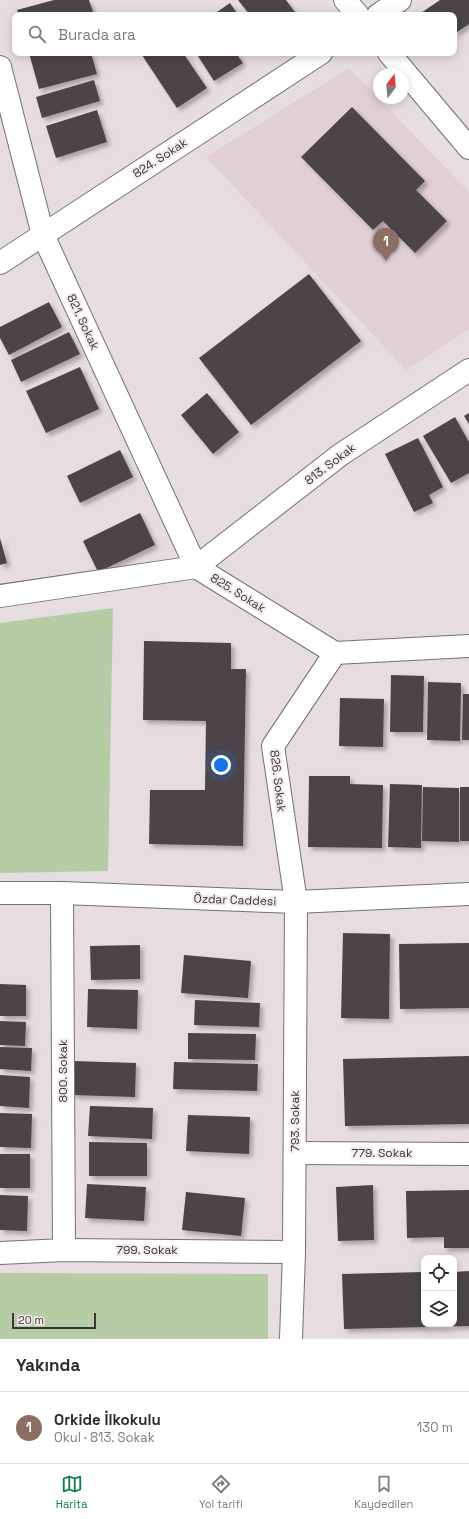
<!DOCTYPE html>
<html lang="tr">
<meta charset="utf-8">
<style>
:root{--surface:#fff;--page:#f2f2f3;--text:#2b2b33;--muted:#7c7c81;--line:#e1e1e2;--accent:#0b8043}
body{margin:0;font-family:"Space Grotesk",sans-serif;background:var(--page);color:var(--text)}
.controls{position:absolute;right:12px;bottom:12px;display:grid;overflow:hidden;border-radius:8px;box-shadow:0 2px 10px #0003}
.controls button{width:36px;height:36px;display:grid;place-items:center;padding:0;border:0;border-bottom:1px solid var(--line);background:var(--surface);color:var(--text);font:20px sans-serif}
.compass{position:absolute;left:373px;top:68px;width:36px;height:36px;border-radius:50%;background:var(--surface);box-shadow:0 2px 10px #0003;rotate:16deg}
.scale{position:absolute;left:12px;bottom:10px;width:84px;box-sizing:border-box;padding-left:4px;border:2px solid #3a3738;border-top:0;font-size:11px;line-height:14px;white-space:nowrap;color:#3a3738;-webkit-text-stroke:3px #f3eaed;paint-order:stroke}
.you{position:absolute;left:221px;top:765px;width:14px;height:14px;margin:-10px;border:3px solid #fff;border-radius:50%;background:#1a73e8;box-shadow:0 0 0 6px #1a73e833}
.badge{display:grid;place-items:center;width:26px;height:26px;border-radius:50%;background:var(--accent);color:#fff;font-size:13px;font-weight:700}
.pin{position:absolute;translate:-50% -33px;filter:drop-shadow(0 1px 2px #0008)}
.pin::after{content:'';position:absolute;top:21px;width:14px;height:12px;background:inherit;clip-path:polygon(0 0,100% 0,50% 100%)}
.list{margin:0;padding:0;list-style:none}
h2{display:flex;justify-content:space-between;align-items:center;height:52px;margin:0;padding:0 16px;font-size:17px}
h2 small{font-size:13px;font-weight:400;color:var(--muted)}
.list li{display:grid;grid-template-columns:26px 1fr auto;gap:12px;align-items:center;box-sizing:border-box;height:72px;padding:0 16px;border-top:1px solid var(--line)}
.list b{display:block;font-size:15px;white-space:nowrap}
.list p{margin:0;font-size:13px;white-space:nowrap;color:var(--muted)}
.list em{font-size:13px;font-style:normal;color:var(--muted)}
.icon{flex:none;width:22px;height:22px;fill:none;stroke:currentColor;stroke-width:2;stroke-linecap:round;stroke-linejoin:round}
.map{position:relative;flex:none;width:469px;height:1339px;overflow:hidden}
.search{position:absolute;background:var(--surface);box-shadow:0 2px 10px #0003;left:12px;right:12px;top:12px;height:44px;display:flex;align-items:center;gap:10px;box-sizing:border-box;padding:0 14px;border-radius:8px;color:var(--muted);font-size:15px}
.sheet{height:124px;background:var(--surface)}
nav{display:flex;justify-content:space-around;align-items:center;box-sizing:border-box;height:56px;border-top:1px solid var(--line);background:var(--surface);font-size:11px;color:var(--muted)}
nav a{display:grid;justify-items:center;gap:2px}
nav .on{color:var(--accent)}
.map>svg:first-child{display:block}
.built{fill:#e1cfd6}
.green{fill:#b6cca5}
.building{fill:#4c4548;filter:url(#shadow)}
.lines{fill:none;stroke-linecap:round;stroke-linejoin:round}
.minor-casing{stroke:#776f72;stroke-width:24}
.secondary-casing{stroke:#776f72;stroke-width:24}
.minor{stroke:#fff;stroke-width:22}
.secondary{stroke:#fff;stroke-width:22}
.labels{text-anchor:middle;stroke-width:4;stroke-linejoin:round;paint-order:stroke}
.street-label{font-size:12px;fill:#3a3738;stroke:#f3eaed}
</style>
<div class="map">
<svg width="469" height="1339" viewBox="0 0 469 1339">
<defs>
<filter id="shadow"><feDropShadow dx="3.5" dy="3.5" stdDeviation="2" flood-color="#0004"/></filter>
</defs>
<rect width="100%" height="100%" fill="#e6dde0"/>
<path class="built" d="M349,68L469,192V329L406,370L206,157Z"/>
<g class="green">
<path d="M113,608L108,871L0,873V623Z"/>
<path d="M0,1273L268,1274V1339H0Z"/>
</g>
<g class="building">
<path d="M54,0H89L94,15H19L17,10Z"/>
<path d="M238,0H286L297,15H250Z"/>
<path d="M440,0H469V24L454,34V15H418Z"/>
<path d="M230,3L238,15H219L217,12Z"/>
<path d="M29,53H91L97,74L39,89Z"/>
<path d="M145,53H183L207,88L177,108L142,55Z"/>
<path d="M196,53H236L243,63L214,81Z"/>
<path d="M94,80L100,101L42,118L36,97Z"/>
<path d="M352,107L425,181L416,190L447,221L415,253L383,221L373,230L301,157Z"/>
<path d="M97,110L107,142L56,158L46,126Z"/>
<path d="M309,274L361,341L251,425L199,358Z"/>
<path d="M49,302L62,327L9,355L0,338V327Z"/>
<path d="M69,332L80,354L21,382L11,360Z"/>
<path d="M80,367L99,409L46,433L26,391Z"/>
<path d="M207,393L239,432L213,454L181,415Z"/>
<path d="M469,413V424L464,416Z"/>
<path d="M455,417L469,442V473L451,483L423,436Z"/>
<path d="M418,438L443,487L429,495L433,503L414,512L385,454Z"/>
<path d="M120,450L133,477L80,503L67,476Z"/>
<path d="M140,513L155,545L98,572L83,541Z"/>
<path d="M0,538L7,563L0,565Z"/>
<path d="M144,641L231,643V669H246L243,846L149,844L150,790H205L206,721L143,720Z"/>
<path d="M391,675L424,676L423,732H390Z"/>
<path d="M428,682L461,683L460,741L427,740Z"/>
<path d="M463,694H469V740H462Z"/>
<path d="M340,698L384,699L383,747L339,746Z"/>
<path d="M309,776H350V784L383,785L382,848L308,847Z"/>
<path d="M390,784L422,785L421,848L388,847Z"/>
<path d="M423,787L459,788V842L422,841Z"/>
<rect x="460" y="787" width="9" height="54"/>
<path d="M343,933L390,934L389,1019L341,1018Z"/>
<path d="M469,943V1008L400,1009L399,944Z"/>
<path d="M140,945V979L91,980L90,946Z"/>
<path d="M184,955L251,961L248,998L181,993Z"/>
<path d="M0,984L26,985V1016H0Z"/>
<path d="M88,989L138,990L137,1029L87,1027Z"/>
<path d="M195,1000L260,1003L259,1027L194,1025Z"/>
<path d="M0,1021L26,1022L25,1046L0,1045Z"/>
<path d="M188,1033L256,1034L255,1060L188,1059Z"/>
<path d="M0,1047L32,1048L31,1071L0,1069Z"/>
<path d="M469,1056V1124L345,1126L343,1059Z"/>
<path d="M73,1061L136,1063L135,1097L72,1095Z"/>
<path d="M174,1062L258,1064L257,1091L173,1089Z"/>
<path d="M0,1075L30,1077L29,1108L0,1106Z"/>
<path d="M90,1106L153,1108L152,1139L88,1136Z"/>
<path d="M0,1113L32,1114L31,1148L0,1147Z"/>
<path d="M188,1115L250,1117L249,1154L186,1151Z"/>
<path d="M89,1142L147,1143V1176H89Z"/>
<rect x="0" y="1154" width="30" height="34"/>
<path d="M87,1184L146,1187L144,1221L85,1218Z"/>
<path d="M373,1185L374,1240L338,1241L336,1187Z"/>
<path d="M469,1190V1248H444V1237L407,1238L406,1191Z"/>
<path d="M186,1192L245,1198L241,1236L182,1230Z"/>
<path d="M0,1195L28,1196L27,1231L0,1230Z"/>
<path d="M469,1271V1326L344,1329L342,1274L424,1272V1324H454V1272Z"/>
</g>
<g class="lines">
<defs>
<g id="minor">
<path d="M345,0L358,15"/>
<path d="M378,15L400,0"/>
<path d="M389,53L469,148"/>
<path d="M0,67L43,235L196,567L340,455L469,370"/>
<path d="M0,263L321,53"/>
<path d="M0,596L196,567L335,653L469,646"/>
<path d="M62,893L64,1250"/>
<path d="M295,1153L469,1154"/>
<path d="M0,1253L64,1250L294,1252"/>
<path d="M291,1339L294,1252L296,902L273,746L335,653"/>
</g>
<path id="secondary" d="M0,893H62L296,902L469,894"/>
</defs>
<use href="#minor" class="minor-casing"/>
<use href="#secondary" class="secondary-casing"/>
<use href="#minor" class="minor"/>
<use href="#secondary" class="secondary"/>
</g>
<g class="labels">
<g class="street-label">
<text transform="translate(160 158) rotate(-33)" y="4">824. Sokak</text>
<text transform="translate(83 322) rotate(65)" y="4">821. Sokak</text>
<text transform="translate(330 464) rotate(-37)" y="4">813. Sokak</text>
<text transform="translate(238 593) rotate(32)" y="4">825. Sokak</text>
<text transform="translate(278 781) rotate(83)" y="4">826. Sokak</text>
<text transform="translate(235 900) rotate(2)" y="4">Özdar Caddesi</text>
<text transform="translate(63 1071) rotate(-90)" y="4">800. Sokak</text>
<text transform="translate(295 1121) rotate(-90)" y="4">793. Sokak</text>
<text x="382" y="1157">779. Sokak</text>
<text x="147" y="1254">799. Sokak</text>
</g>
</g>
</svg>
<div class="controls">
<button><svg class="icon" aria-label="locate" viewBox="0 0 24 24"><circle cx="12" cy="12" r="6"/><path d="M12 2v4M12 18v4M2 12h4M18 12h4"/></svg></button>
<button><svg class="icon" aria-label="layers" viewBox="0 0 24 24"><path d="M12 4l9 5-9 5-9-5zM3 14l9 5 9-5"/></svg></button>
</div>
<svg class="compass" viewBox="-18 -18 36 36"><path d="M0-13l5 13h-10z" fill="#e53935"/><path d="M0 13l5-13h-10z" fill="#7c7c81"/></svg>
<div class="scale">20 m</div>
<div class="you"></div>
<div class="pin badge" style="left:386px;top:261px;background:#8d6e63">1</div>
<div class="search"><svg class="icon" aria-label="search" viewBox="0 0 24 24"><circle cx="10" cy="10" r="6"/><path d="M15 15l6 6"/></svg>Burada ara</div>
</div>
<section class="sheet">
<h2>Yakında<small></small></h2>
<ul class="list">
<li><span class="badge" style="background:#8d6e63">1</span><div><b>Orkide İlkokulu</b><p>Okul · 813. Sokak</p></div><em>130 m</em></li>
</ul>
</section>
<nav>
<a class="on"><svg class="icon" aria-label="map" viewBox="0 0 24 24"><path d="M3 6l6-2 6 2 6-2v14l-6 2-6-2-6 2zM9 4v14M15 6v14"/></svg>Harita</a>
<a><svg class="icon" aria-label="directions" viewBox="0 0 24 24"><path d="M12 3l9 9-9 9-9-9zM9 14v-3h6M13 9l2 2-2 2"/></svg>Yol tarifi</a>
<a><svg class="icon" aria-label="saved" viewBox="0 0 24 24"><path d="M7 4h10v16l-5-4-5 4z"/></svg>Kaydedilen</a>
</nav>
